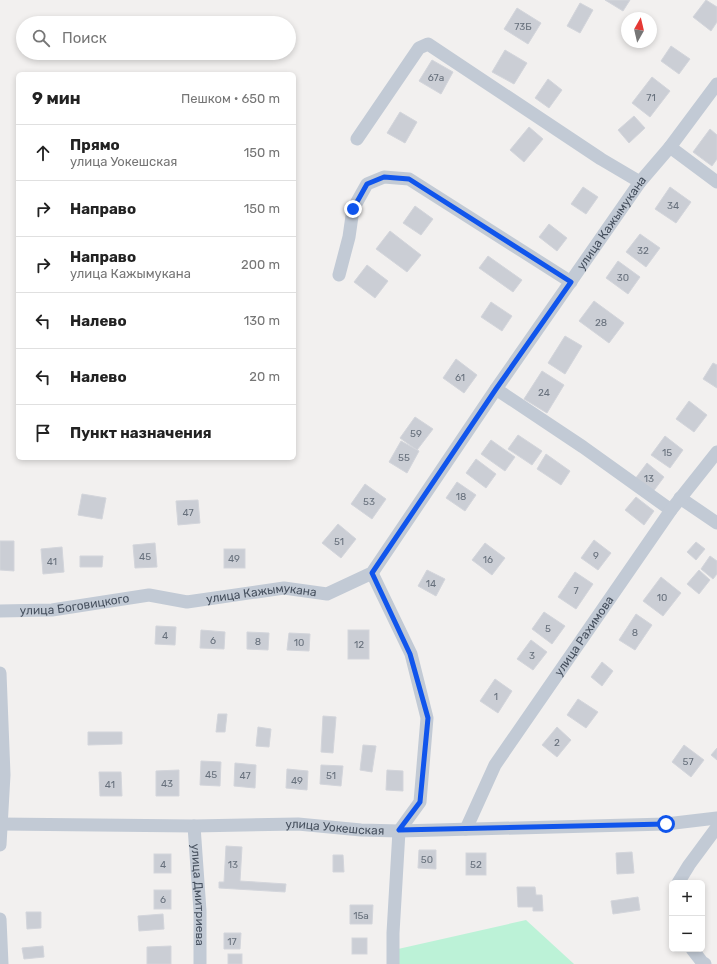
<!DOCTYPE html>
<html lang="ru">
<meta charset="utf-8">
<style>
:root{--surface:#fff;--page:#f6f6f6;--text:#222;--muted:#767676;--line:#e0e0e0}
body{margin:0;font-family:Rubik,sans-serif;background:var(--page);color:var(--text)}
.controls{position:absolute;right:12px;bottom:12px;display:grid;overflow:hidden;border-radius:6px;box-shadow:0 2px 6px #0003}
.controls button{width:36px;height:36px;display:grid;place-items:center;padding:0;border:0;border-bottom:1px solid var(--line);background:var(--surface);color:var(--text);font:20px sans-serif}
.compass{position:absolute;left:621px;top:12px;width:36px;height:36px;border-radius:50%;background:var(--surface);box-shadow:0 2px 6px #0003;rotate:8deg}
.stop{position:absolute;width:12px;height:12px;margin:-9px;border:3px solid #1055ec;border-radius:50%;background:#fff}
.stop.end{background:#1055ec;border-color:#fff;box-shadow:0 1px 4px #0008}
.list{margin:0;padding:0;list-style:none}
h2{display:flex;justify-content:space-between;align-items:center;height:52px;margin:0;padding:0 16px;font-size:17px}
h2 small{font-size:13px;font-weight:400;color:var(--muted)}
.list li{display:grid;grid-template-columns:26px 1fr auto;gap:12px;align-items:center;box-sizing:border-box;height:56px;padding:0 16px;border-top:1px solid var(--line)}
.list b{display:block;font-size:15px;white-space:nowrap}
.list p{margin:0;font-size:13px;white-space:nowrap;color:var(--muted)}
.list em{font-size:13px;font-style:normal;color:var(--muted)}
.icon{flex:none;width:22px;height:22px;fill:none;stroke:currentColor;stroke-width:2;stroke-linecap:round;stroke-linejoin:round}
.map{position:relative;flex:none;width:717px;height:964px;overflow:hidden}
.search{position:absolute;background:var(--surface);box-shadow:0 2px 6px #0003;left:16px;top:16px;width:280px;height:44px;display:flex;align-items:center;gap:10px;box-sizing:border-box;padding:0 14px;border-radius:22px;color:var(--muted);font-size:15px}
.panel{position:absolute;background:var(--surface);box-shadow:0 2px 6px #0003;left:16px;top:72px;width:280px;height:388px;border-radius:6px}
.map>svg:first-child{display:block}
.green{fill:#bcf2d7}
.building{fill:#cbced5;stroke:#d3d5db}
.lines{fill:none;stroke-linecap:round;stroke-linejoin:round}
.minor{stroke:#c2cad5;stroke-width:13}
.route{stroke:#1055ec;stroke-width:5}
.labels{text-anchor:middle;stroke-width:4;stroke-linejoin:round;paint-order:stroke}
.number-label{font-size:10px;fill:#67707c}
.street-label{font-size:12px;fill:#46505e;stroke:#fff}
</style>
<div class="map">
<svg width="717" height="964" viewBox="0 0 717 964">
<rect width="100%" height="100%" fill="#f2f0ef"/>
<path class="green" d="M526,920L574,964H398V949Z"/>
<g class="building">
<path d="M605,0H630L623,11Z"/>
<path d="M706,0L717,7V22L711,31L693,17Z"/>
<path d="M580,3L593,10L580,33L567,26Z"/>
<path d="M517,8L541,23L528,44L504,29Z"/>
<path d="M671,46L690,59L679,74L661,61Z"/>
<path d="M505,50L527,63L514,84L492,72Z"/>
<path d="M432,60L453,72L441,94L419,81Z"/>
<path d="M652,77L670,91L650,117L632,103Z"/>
<path d="M548,79L562,90L549,108L535,98Z"/>
<path d="M400,112L417,122L405,143L387,133Z"/>
<path d="M634,116L645,128L629,143L618,130Z"/>
<path d="M529,127L543,139L524,162L510,150Z"/>
<path d="M710,129L717,135V159L712,166L693,152Z"/>
<path d="M583,187L598,197L586,214L571,204Z"/>
<path d="M670,187L691,202L676,223L655,209Z"/>
<path d="M415,206L433,219L421,235L403,223Z"/>
<path d="M549,224L567,238L557,251L539,237Z"/>
<path d="M390,231L421,255L407,272L376,249Z"/>
<path d="M640,234L660,248L646,267L626,252Z"/>
<path d="M488,256L522,280L513,292L479,268Z"/>
<path d="M618,261L640,277L628,294L606,278Z"/>
<path d="M367,265L388,281L375,298L354,282Z"/>
<path d="M594,301L624,323L609,343L579,321Z"/>
<path d="M491,302L512,316L502,331L481,317Z"/>
<path d="M565,336L582,346L565,374L548,363Z"/>
<path d="M456,359L477,375L464,393L443,378Z"/>
<path d="M713,363L717,365V388L703,379Z"/>
<path d="M542,371L564,385L547,413L524,399Z"/>
<path d="M689,401L707,415L694,432L676,419Z"/>
<path d="M415,417L433,429L417,450L400,438Z"/>
<path d="M518,435L542,451L532,465L508,449Z"/>
<path d="M665,436L683,450L670,468L651,455Z"/>
<path d="M491,440L515,457L505,471L481,454Z"/>
<path d="M401,441L419,451L407,473L389,462Z"/>
<path d="M546,454L570,471L561,485L537,469Z"/>
<path d="M476,459L496,474L486,488L466,473Z"/>
<path d="M647,463L664,477L652,493L635,479Z"/>
<path d="M457,482L476,495L465,511L446,498Z"/>
<path d="M365,484L386,499L372,519L351,504Z"/>
<path d="M82,494L106,498L102,519L78,515Z"/>
<path d="M636,497L654,511L644,525L625,510Z"/>
<path d="M198,500L200,523L178,525L176,501Z"/>
<path d="M338,524L356,539L341,558L322,543Z"/>
<path d="M594,540L611,553L598,570L581,558Z"/>
<path d="M0,541H14V571L0,570Z"/>
<path d="M696,542L705,549L696,560L687,552Z"/>
<path d="M155,543L157,567L135,568L133,545Z"/>
<path d="M485,543L505,558L492,575L472,560Z"/>
<path d="M62,547L64,572L43,574L41,549Z"/>
<rect x="224" y="549" width="21" height="19"/>
<path d="M80,556H103L102,567H80Z"/>
<path d="M710,556L717,561V574L713,579L701,569Z"/>
<path d="M427,570L445,579L436,596L418,586Z"/>
<path d="M699,570L710,580L699,594L687,584Z"/>
<path d="M575,572L593,584L576,609L558,597Z"/>
<path d="M661,577L681,593L663,616L643,601Z"/>
<path d="M544,612L565,626L552,644L532,629Z"/>
<path d="M636,614L652,625L635,650L619,640Z"/>
<path d="M156,626L176,627L175,645L155,644Z"/>
<path d="M201,630L225,632L224,649L200,648Z"/>
<rect x="348" y="630" width="21" height="29"/>
<path d="M247,632L269,633L268,650L247,649Z"/>
<path d="M289,633L310,634L309,651L287,650Z"/>
<path d="M531,640L547,652L533,670L517,659Z"/>
<path d="M602,662L613,671L602,686L591,677Z"/>
<path d="M495,679L512,691L498,713L480,701Z"/>
<path d="M578,699L598,712L586,728L567,715Z"/>
<path d="M218,714H227L225,732H216Z"/>
<path d="M323,716L336,717L333,753L321,752Z"/>
<path d="M258,727L271,729L269,747L256,746Z"/>
<path d="M557,727L571,740L557,757L542,745Z"/>
<path d="M88,732H122V744L88,745Z"/>
<path d="M363,745L376,746L372,772L360,770Z"/>
<path d="M684,745L704,760L691,777L672,762Z"/>
<path d="M717,748V760L711,755Z"/>
<path d="M201,761L221,762L220,786L200,785Z"/>
<path d="M235,763L256,765L255,788L234,786Z"/>
<path d="M321,765L343,766L341,786L320,784Z"/>
<path d="M287,769L308,771L307,790L286,788Z"/>
<path d="M179,770V796H156V771Z"/>
<path d="M387,770L403,771V791L386,790Z"/>
<path d="M99,772H121L122,796H100Z"/>
<path d="M226,846L242,847L240,881L286,884L285,892L219,888V882H224Z"/>
<path d="M419,850H436V869L418,868Z"/>
<path d="M632,852L634,873L617,874L616,853Z"/>
<rect x="466" y="853" width="20" height="22"/>
<rect x="154" y="854" width="17" height="19"/>
<path d="M333,855H343L344,872H333Z"/>
<path d="M517,887H535L536,895H542L543,911H533V907H518Z"/>
<rect x="154" y="890" width="17" height="19"/>
<path d="M638,897L640,910L613,914L611,901Z"/>
<path d="M350,905H373L372,924H350Z"/>
<path d="M26,912H41V928L27,929Z"/>
<path d="M163,914L164,929L139,931L138,916Z"/>
<path d="M224,933H241L240,949H224Z"/>
<rect x="352" y="938" width="15" height="16"/>
<path d="M43,946L44,957L24,959L22,948Z"/>
<path d="M171,946V964H147V947Z"/>
<rect x="228" y="954" width="14" height="10"/>
</g>
<g class="lines">
<g class="minor">
<path d="M357,139L419,48L428,44L601,159L640,182"/>
<path d="M670,147L717,182"/>
<path d="M339,275L349,237L353,209L367,184L384,177L409,179L571,282"/>
<path d="M496,389L583,447L671,510"/>
<path d="M680,498L717,523"/>
<path d="M372,573L411,654L427,718L420,802L399,831L393,933V964"/>
<path id="s1" d="M0,611L52,610L149,595L187,602L284,588L327,594L372,573L496,389L640,182L670,147L717,84"/>
<path d="M0,673L4,775L0,845"/>
<path id="s2" d="M0,824L194,826L298,824L361,830L399,831L666,824L717,818"/>
<path id="s3" d="M194,826L200,911V964"/>
<path id="s4" d="M466,829L495,765L671,510L717,452"/>
<path d="M678,883L689,865L717,827"/>
<path d="M0,919L2,964"/>
<path d="M692,949L702,962L705,964"/>
</g>
</g>
<g class="lines">
<path class="route" d="M353,209L367,184L384,177L409,179L571,282L496,389L372,573L410,654L428,718L420,802L399,830L666,824"/>
</g>
<g class="labels">
<g class="number-label">
<text x="523" y="30">73Б</text>
<text x="436" y="81">67а</text>
<text x="651" y="101">71</text>
<text x="673" y="209">34</text>
<text x="643" y="254">32</text>
<text x="623" y="281">30</text>
<text x="601" y="326">28</text>
<text x="460" y="381">61</text>
<text x="544" y="396">24</text>
<text x="416" y="437">59</text>
<text x="667" y="456">15</text>
<text x="404" y="461">55</text>
<text x="649" y="482">13</text>
<text x="461" y="500">18</text>
<text x="369" y="505">53</text>
<text x="188" y="516">47</text>
<text x="339" y="545">51</text>
<text x="596" y="559">9</text>
<text x="145" y="560">45</text>
<text x="234" y="562">49</text>
<text x="488" y="563">16</text>
<text x="52" y="565">41</text>
<text x="431" y="587">14</text>
<text x="576" y="594">7</text>
<text x="662" y="601">10</text>
<text x="548" y="632">5</text>
<text x="635" y="636">8</text>
<text x="165" y="639">4</text>
<text x="213" y="644">6</text>
<text x="258" y="645">8</text>
<text x="299" y="646">10</text>
<text x="359" y="648">12</text>
<text x="532" y="659">3</text>
<text x="496" y="700">1</text>
<text x="557" y="746">2</text>
<text x="688" y="765">57</text>
<text x="211" y="778">45</text>
<text x="245" y="779">47</text>
<text x="331" y="779">51</text>
<text x="297" y="784">49</text>
<text x="167" y="787">43</text>
<text x="110" y="788">41</text>
<text x="427" y="863">50</text>
<text x="163" y="868">4</text>
<text x="233" y="868">13</text>
<text x="476" y="868">52</text>
<text x="163" y="903">6</text>
<text x="361" y="919">15а</text>
<text x="232" y="945">17</text>
</g>
<g class="street-label">
<text dy="4" stroke="none"><textPath href="#s1" startOffset="804">улица Кажымукана</textPath></text>
<text dy="4" stroke="none"><textPath href="#s1" startOffset="264">улица Кажымукана</textPath></text>
<text dy="4" stroke="none"><textPath href="#s1" startOffset="75">улица Боговицкого</textPath></text>
<text dy="4" stroke="none"><textPath href="#s4" startOffset="227">улица Рахимова</textPath></text>
<text dy="4" stroke="none"><textPath href="#s2" startOffset="335">улица Уокешская</textPath></text>
<text dy="4" stroke="none"><textPath href="#s3" startOffset="69">улица Дмитриева</textPath></text>
</g>
</g>
</svg>
<div class="controls">
<button>+</button>
<button>−</button>
</div>
<svg class="compass" viewBox="-18 -18 36 36"><path d="M0-13l5 13h-10z" fill="#e53935"/><path d="M0 13l5-13h-10z" fill="#767676"/></svg>
<div class="stop" style="left:666px;top:824px"></div>
<div class="stop end" style="left:353px;top:209px"></div>
<div class="search"><svg class="icon" aria-label="search" viewBox="0 0 24 24"><circle cx="10" cy="10" r="6"/><path d="M15 15l6 6"/></svg>Поиск</div>
<section class="panel">
<h2>9 мин<small>Пешком · 650 m</small></h2>
<ul class="list">
<li><svg class="icon" aria-label="ahead" viewBox="0 0 24 24"><path d="M12 20V5M6 11l6-6 6 6"/></svg><div><b>Прямо</b><p>улица Уокешская</p></div><em>150 m</em></li>
<li><svg class="icon" aria-label="right" viewBox="0 0 24 24"><path d="M7 20v-9h11M14 6l5 5-5 5"/></svg><div><b>Направо</b></div><em>150 m</em></li>
<li><svg class="icon" aria-label="right" viewBox="0 0 24 24"><path d="M7 20v-9h11M14 6l5 5-5 5"/></svg><div><b>Направо</b><p>улица Кажымукана</p></div><em>200 m</em></li>
<li><svg class="icon" aria-label="left" viewBox="0 0 24 24"><path d="M17 20v-9H6M10 6l-5 5 5 5"/></svg><div><b>Налево</b></div><em>130 m</em></li>
<li><svg class="icon" aria-label="left" viewBox="0 0 24 24"><path d="M17 20v-9H6M10 6l-5 5 5 5"/></svg><div><b>Налево</b></div><em>20 m</em></li>
<li><svg class="icon" aria-label="arrive" viewBox="0 0 24 24"><path d="M6 21V4h12l-3 4 3 4H6"/></svg><div><b>Пункт назначения</b></div></li>
</ul>
</section>
</div>
